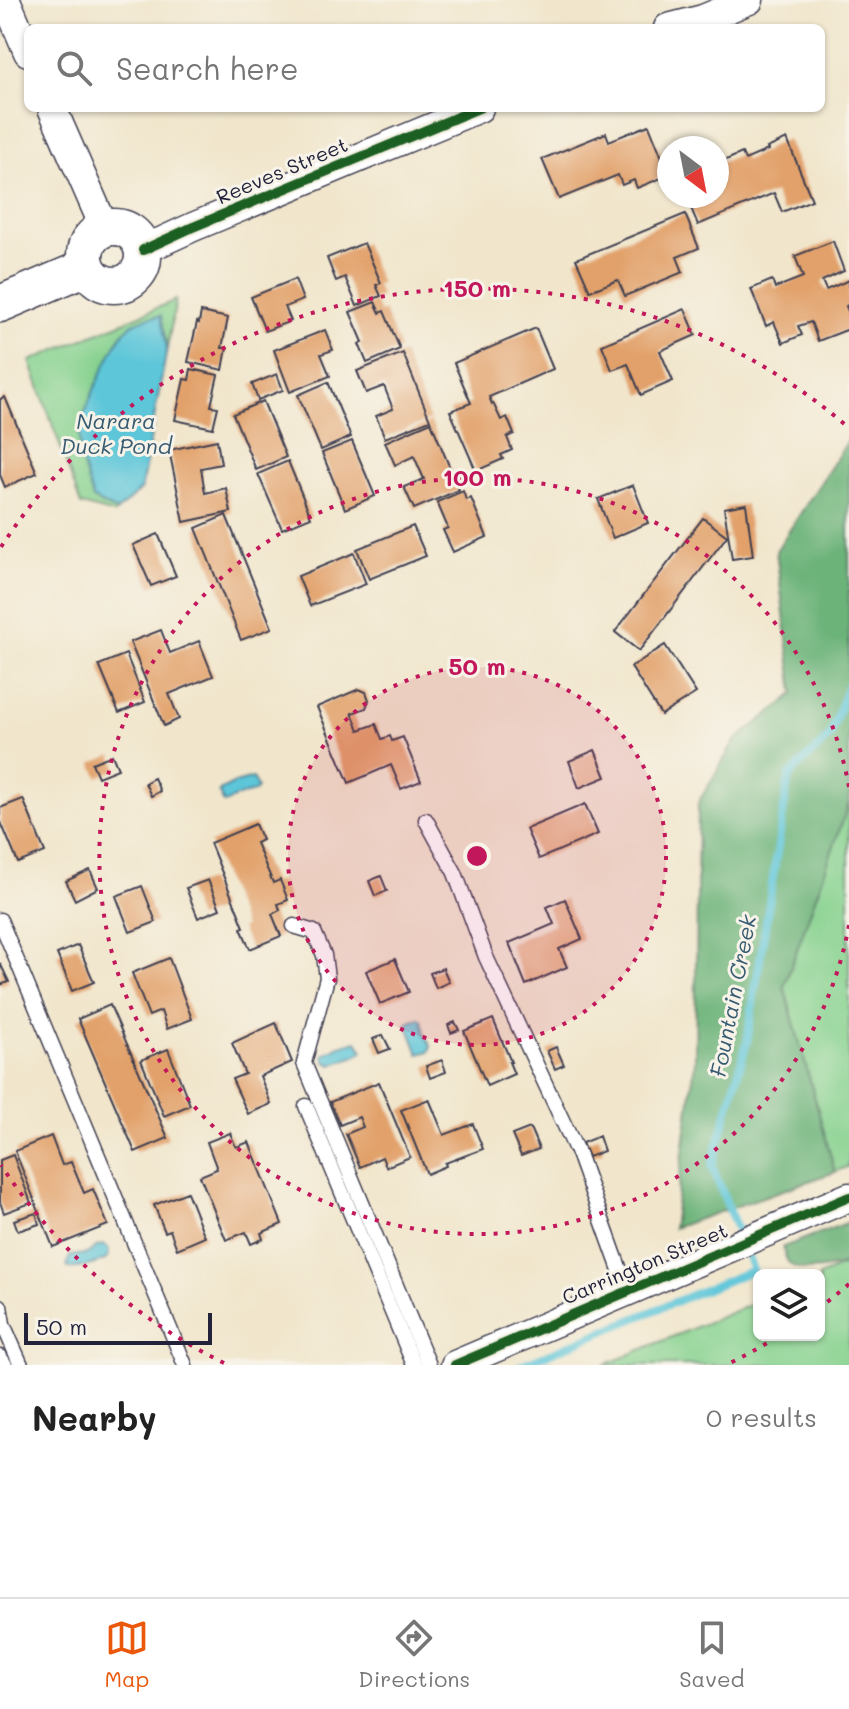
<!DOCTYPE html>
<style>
:root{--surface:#fff;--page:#f2f2f2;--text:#222;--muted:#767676;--line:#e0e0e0;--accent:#ea580c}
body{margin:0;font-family:Mali,sans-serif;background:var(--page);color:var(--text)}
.controls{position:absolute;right:24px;bottom:24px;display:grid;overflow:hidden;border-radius:12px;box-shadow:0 2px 6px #0004}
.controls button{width:72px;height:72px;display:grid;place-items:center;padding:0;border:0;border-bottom:2px solid var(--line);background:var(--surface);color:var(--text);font:40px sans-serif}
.compass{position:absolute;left:657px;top:136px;width:72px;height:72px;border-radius:50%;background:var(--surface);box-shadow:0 2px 6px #0004;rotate:148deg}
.scale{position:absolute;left:24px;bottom:20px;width:188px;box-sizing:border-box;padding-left:8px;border:4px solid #22223b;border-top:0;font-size:22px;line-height:28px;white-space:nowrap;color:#22223b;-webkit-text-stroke:6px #f7f3e8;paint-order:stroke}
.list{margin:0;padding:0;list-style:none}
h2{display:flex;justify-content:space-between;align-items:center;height:104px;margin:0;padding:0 32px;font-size:34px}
h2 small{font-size:26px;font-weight:400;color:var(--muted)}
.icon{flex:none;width:44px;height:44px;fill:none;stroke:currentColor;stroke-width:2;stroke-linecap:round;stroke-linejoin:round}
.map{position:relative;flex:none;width:849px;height:1365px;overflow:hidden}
.search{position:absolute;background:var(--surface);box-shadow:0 2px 6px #0004;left:24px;right:24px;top:24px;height:88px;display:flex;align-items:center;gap:20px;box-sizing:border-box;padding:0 28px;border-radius:12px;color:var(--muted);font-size:30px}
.sheet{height:232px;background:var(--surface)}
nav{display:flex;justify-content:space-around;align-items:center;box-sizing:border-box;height:112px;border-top:2px solid var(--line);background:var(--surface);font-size:22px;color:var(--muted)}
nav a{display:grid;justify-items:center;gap:4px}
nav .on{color:var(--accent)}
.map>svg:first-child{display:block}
.green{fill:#85d18e;stroke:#547a64;stroke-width:2}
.forest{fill:#6cb379;stroke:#476a5a;stroke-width:2}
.water{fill:#5dc6d9;stroke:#40748a;stroke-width:2}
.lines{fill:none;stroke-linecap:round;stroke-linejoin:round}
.stream{stroke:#5dc6d9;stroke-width:8}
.building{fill:#e2a16a}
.service-casing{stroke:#413f51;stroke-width:17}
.minor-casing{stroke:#413f51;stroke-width:31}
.tertiary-casing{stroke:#413f51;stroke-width:39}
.service{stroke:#fff;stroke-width:14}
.minor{stroke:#fff;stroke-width:28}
.tertiary{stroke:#fff;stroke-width:36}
.cycleway-casing{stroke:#f7f3e8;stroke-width:15}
.cycleway{stroke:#1b5e20;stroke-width:10}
.ring{fill:none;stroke:#c2185b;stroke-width:4;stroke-dasharray:4 8}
.labels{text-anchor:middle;stroke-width:6;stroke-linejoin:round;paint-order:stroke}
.street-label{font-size:20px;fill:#22223b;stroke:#f7f3e8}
.water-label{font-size:22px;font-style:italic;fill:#375b72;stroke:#f7f3e8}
.centre{fill:#c2185b;stroke:#f7f3e8;stroke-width:4}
.ring-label{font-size:24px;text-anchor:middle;font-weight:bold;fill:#c2185b;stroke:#f7f3e8;stroke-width:6;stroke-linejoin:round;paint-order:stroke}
</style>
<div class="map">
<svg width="849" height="1365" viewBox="0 0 849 1365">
<rect width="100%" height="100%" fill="#f7f3e8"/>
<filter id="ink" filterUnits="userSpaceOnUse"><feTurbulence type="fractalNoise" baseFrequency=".0125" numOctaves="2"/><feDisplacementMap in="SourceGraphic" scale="16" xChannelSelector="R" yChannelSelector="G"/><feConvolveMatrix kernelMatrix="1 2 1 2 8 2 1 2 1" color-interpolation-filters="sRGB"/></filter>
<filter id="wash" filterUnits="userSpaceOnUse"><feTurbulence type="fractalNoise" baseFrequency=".006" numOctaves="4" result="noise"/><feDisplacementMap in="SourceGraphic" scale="32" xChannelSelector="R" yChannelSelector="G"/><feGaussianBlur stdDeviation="1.8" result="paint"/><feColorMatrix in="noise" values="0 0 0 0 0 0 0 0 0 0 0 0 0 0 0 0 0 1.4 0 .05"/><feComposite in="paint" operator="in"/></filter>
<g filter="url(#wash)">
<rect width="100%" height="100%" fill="#f1e6cc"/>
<g class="green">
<path d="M176,300L167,349L161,316L93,499L117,511L114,514L81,505L30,361Z"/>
<path d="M849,803V1166L835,1172L784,986Z"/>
<path d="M847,1264L849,1270V1365H604L759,1301V1335H819V1276Z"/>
</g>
<g class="forest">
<path d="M849,439V803L784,986L835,1172L673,1228L695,1062L698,803L735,741L794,694L776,551Z"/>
<path d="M849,1222V1263C834,1268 805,1274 791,1265C785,1261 785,1253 783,1247Z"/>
</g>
<g class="water">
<path d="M161,316L167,349L141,489L117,511L93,499C87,477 77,455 80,431C81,415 115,339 127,329C137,319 148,317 161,316Z"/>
<path d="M253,778L257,788L254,792C248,794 241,795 236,797C230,799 230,803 223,803L219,791L235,783Z"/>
<path d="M419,1018L422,1020L425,1035L431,1046L430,1051L419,1054L407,1023Z"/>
<path d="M357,1041L363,1051C356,1059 343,1058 333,1065L326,1062L324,1055L340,1046Z"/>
<path d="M104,1245C110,1250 110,1252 107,1259C99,1263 77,1270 68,1268L67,1264L70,1256L87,1254L98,1246Z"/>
</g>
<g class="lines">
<path class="stream" d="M521,1365L753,1270L712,1166L747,1042L789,776L830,736L849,682"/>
</g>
<g id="blocks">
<g class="building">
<path d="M649,125L669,175L637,188L634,180L622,185L618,175L559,199L542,159L606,133L609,141Z"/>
<path d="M787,139L812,200L782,212L774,193L698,225L686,196H717V164L742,153L745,160L768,150L767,148Z"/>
<path d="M685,214L699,248L677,257L683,272L625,296L618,280L590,291L576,259Z"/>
<path d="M833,241L844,271L822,281L826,290L849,280V304L846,306L849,313V329L818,341L811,322L798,326L802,335L783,343L774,322L766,326L751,289L772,280L775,288L803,277L795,256Z"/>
<path d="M364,243L381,283L376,285L381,296L357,306L345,277L336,281L327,258Z"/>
<path d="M295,279L303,300L285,307L291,321L265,331L251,297Z"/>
<path d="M375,302L380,313L384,311L400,349L367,363L359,344L363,342L350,312Z"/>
<path d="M685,309L696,335L660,351L673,381L641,395L628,364L612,370L602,345Z"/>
<path d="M201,312L228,318L222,348H227L223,370L188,362L197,322L199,323Z"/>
<path d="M536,328L553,369L489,397L492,404L493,403L501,420L507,417L514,434L507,437L512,450L501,455L503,459L476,471L450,411L471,403L454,363Z"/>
<path d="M325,330L333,350L321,354L330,376L290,392L274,350Z"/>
<path d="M403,353L430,420L385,438L376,416L393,409L384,386L366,393L357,371Z"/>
<path d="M191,369L218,375L211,406L218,407L213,428L175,420L184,379L189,380Z"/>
<path d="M277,374L283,390L258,400L252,384Z"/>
<path d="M328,382L351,437L321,450L298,395Z"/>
<path d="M5,397L37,473L5,487L0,475V399Z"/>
<path d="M263,401L286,457L256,470L233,414Z"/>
<path d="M431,422L459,490L414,509L404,487L424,479L414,456L395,465L385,442Z"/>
<path d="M217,440L221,464L201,468L205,493L226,488L231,512L184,522L169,450Z"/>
<path d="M352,441L375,496L345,509L322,453Z"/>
<path d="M288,461L311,517L282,529L258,474Z"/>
<path d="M633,485L648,523L613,538L598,499Z"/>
<path d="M463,491L466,500L471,498L487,537L453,552L443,530L448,528L437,502Z"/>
<path d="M746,504L753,556L732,559L724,508Z"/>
<path d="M226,515L272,628L241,640L196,528Z"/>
<path d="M703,518L727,536L639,651L615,632Z"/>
<path d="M413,526L426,556L369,579L357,549Z"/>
<path d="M158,534L176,576L151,586L133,545Z"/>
<path d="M354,553L366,584L310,606L298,576Z"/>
<path d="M161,630L170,653L199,641L213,676L169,694L179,719L164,726L130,642Z"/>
<path d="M665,645L696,693L661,715L631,667Z"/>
<path d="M126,654L145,702L119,713L99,665Z"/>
<path d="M359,689L366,692L369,700L366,708L352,713L359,730L376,724L382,739L390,736L392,741L403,737L421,781L401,789L391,765L349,783L317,707Z"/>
<path d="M595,750L606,777L579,788L569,761Z"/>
<path d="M112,755L118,769L98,777L92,763Z"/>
<path d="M154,778L160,791L151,796L145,783Z"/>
<path d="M23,799L45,852L18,863L0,820V808Z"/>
<path d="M585,804L598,834L539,859L526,829Z"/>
<path d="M255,824L262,840L256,843L273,883L280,880L288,900L278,904L280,910L272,914L281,936L250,949L241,928L244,927L210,843Z"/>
<path d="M90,870L98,888L75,900L66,881Z"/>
<path d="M381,876L387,891L375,896L369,881Z"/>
<path d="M208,880L220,909L198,918L186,888Z"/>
<path d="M142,886L156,922L130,932L116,896Z"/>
<path d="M565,899L582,939L559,949L567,967L526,985L509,943L554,924L547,907Z"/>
<path d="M78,945L94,982L72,991L57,954Z"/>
<path d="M169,958L192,1019L167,1029L161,1011L149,1016L132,973Z"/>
<path d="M395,959L409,992L380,1004L366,971Z"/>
<path d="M0,963L9,982L0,985Z"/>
<path d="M443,968L449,982L436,988L430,973Z"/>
<path d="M110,1005L168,1138L135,1152L78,1019Z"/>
<path d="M493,1019L511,1062H509L514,1074L487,1086L464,1031Z"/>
<path d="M455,1022L459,1030L451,1033L448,1025Z"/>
<path d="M276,1023L292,1062L260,1076L271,1104L248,1114L232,1079L245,1074L232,1043Z"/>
<path d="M383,1035L390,1049L379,1053L373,1039Z"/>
<path d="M556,1047L564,1065L555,1069L547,1051Z"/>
<path d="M168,1049L190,1105L164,1116L141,1060Z"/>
<path d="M442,1060L446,1072L430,1078L426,1066Z"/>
<path d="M379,1082L410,1157L386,1167L382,1157L360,1167L346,1134L363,1127L359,1117L340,1125L330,1102Z"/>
<path d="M429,1099L444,1135L473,1124L483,1149L445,1163L446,1166L427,1174L401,1110Z"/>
<path d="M530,1128L539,1149L521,1156L512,1135Z"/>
<path d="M230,1133L236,1147L249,1142L282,1224L261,1233L263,1239L251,1244L246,1232L226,1240L200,1176L217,1169L207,1142Z"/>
<path d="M51,1136L62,1165L71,1162L84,1193L93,1189L108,1225L53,1247L15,1151Z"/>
<path d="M599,1136L604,1151L588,1157L582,1143Z"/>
<path d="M13,1155L31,1203L4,1213L0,1202V1160Z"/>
<path d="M187,1192L205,1237L177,1249L170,1230L165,1232L154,1205Z"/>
<path d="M36,1213L39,1224L18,1231L14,1220Z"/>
</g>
</g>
</g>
<g filter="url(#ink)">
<use href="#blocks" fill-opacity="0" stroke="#413f51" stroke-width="2"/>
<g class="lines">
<defs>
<g id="service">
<path d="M426,820L455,873L486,957L579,1156L620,1270L623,1293"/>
<path d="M0,920L185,1365"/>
<path d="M294,926L314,932L324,955L327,978L304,1063L429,1365"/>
<path d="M306,1106L414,1365"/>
<path d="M0,1306L3,1324L21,1365"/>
<path d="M0,1357L5,1365"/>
</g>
<g id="minor">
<path d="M6,0L28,52"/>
<path d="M668,28L703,19L749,0"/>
<path d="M52,108L105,229"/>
<path d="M143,250L193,227L479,108"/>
<path d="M455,1365L849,1197"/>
</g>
<g id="tertiary">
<circle cx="114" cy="256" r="29"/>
<path d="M0,304L87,267"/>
</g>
</defs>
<use href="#service" class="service-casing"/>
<use href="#minor" class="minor-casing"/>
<use href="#tertiary" class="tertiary-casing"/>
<use href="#service" class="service"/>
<use href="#minor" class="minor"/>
<use href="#tertiary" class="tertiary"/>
<defs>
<g id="cycleway">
<path d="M143,250L193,227L479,108"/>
<path d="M455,1365L849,1197"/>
</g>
</defs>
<use href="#cycleway" class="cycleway-casing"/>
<use href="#cycleway" class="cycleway"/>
</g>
</g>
<circle cx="477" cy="856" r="189" fill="#c2185b" fill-opacity=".12"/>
<g class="ring">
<circle cx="477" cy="856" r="189"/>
<path d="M849 925A378 378 0 1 1 849 787"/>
<path d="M849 1284A567 567 0 0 1 822 1306M777 1337A567 567 0 0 1 730 1363M224 1363A567 567 0 0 1 1 1165M1 547A567 567 0 0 1 849 428"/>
</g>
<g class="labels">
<g class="street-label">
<text transform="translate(282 171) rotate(-23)" y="7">Reeves Street</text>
<text transform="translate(645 1264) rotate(-23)" y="7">Carrington Street</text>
</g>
<g class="water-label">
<text x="116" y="429">Narara<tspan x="116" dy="25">Duck Pond</tspan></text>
<text transform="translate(733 996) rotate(-79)" y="8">Fountain Creek</text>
</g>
</g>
<circle cx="477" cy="856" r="12" class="centre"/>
<g class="ring-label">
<text x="477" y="297">150 m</text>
<text x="477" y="486">100 m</text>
<text x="477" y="675">50 m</text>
</g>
</svg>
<div class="controls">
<button><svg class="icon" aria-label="layers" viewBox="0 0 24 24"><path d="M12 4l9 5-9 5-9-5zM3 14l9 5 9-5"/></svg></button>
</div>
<svg class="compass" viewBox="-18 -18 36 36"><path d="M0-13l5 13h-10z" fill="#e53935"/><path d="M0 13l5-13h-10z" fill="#767676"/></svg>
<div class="scale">50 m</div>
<div class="search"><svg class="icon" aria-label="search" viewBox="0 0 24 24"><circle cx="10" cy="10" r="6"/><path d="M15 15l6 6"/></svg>Search here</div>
</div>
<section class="sheet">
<h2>Nearby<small>0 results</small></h2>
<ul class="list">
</ul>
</section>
<nav>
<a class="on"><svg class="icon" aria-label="map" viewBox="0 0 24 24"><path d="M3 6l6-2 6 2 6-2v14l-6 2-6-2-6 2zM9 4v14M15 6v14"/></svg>Map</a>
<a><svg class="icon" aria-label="directions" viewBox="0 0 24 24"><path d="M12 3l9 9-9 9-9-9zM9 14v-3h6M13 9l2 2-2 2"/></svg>Directions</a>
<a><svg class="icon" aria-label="saved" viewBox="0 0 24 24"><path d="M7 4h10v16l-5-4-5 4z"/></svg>Saved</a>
</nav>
